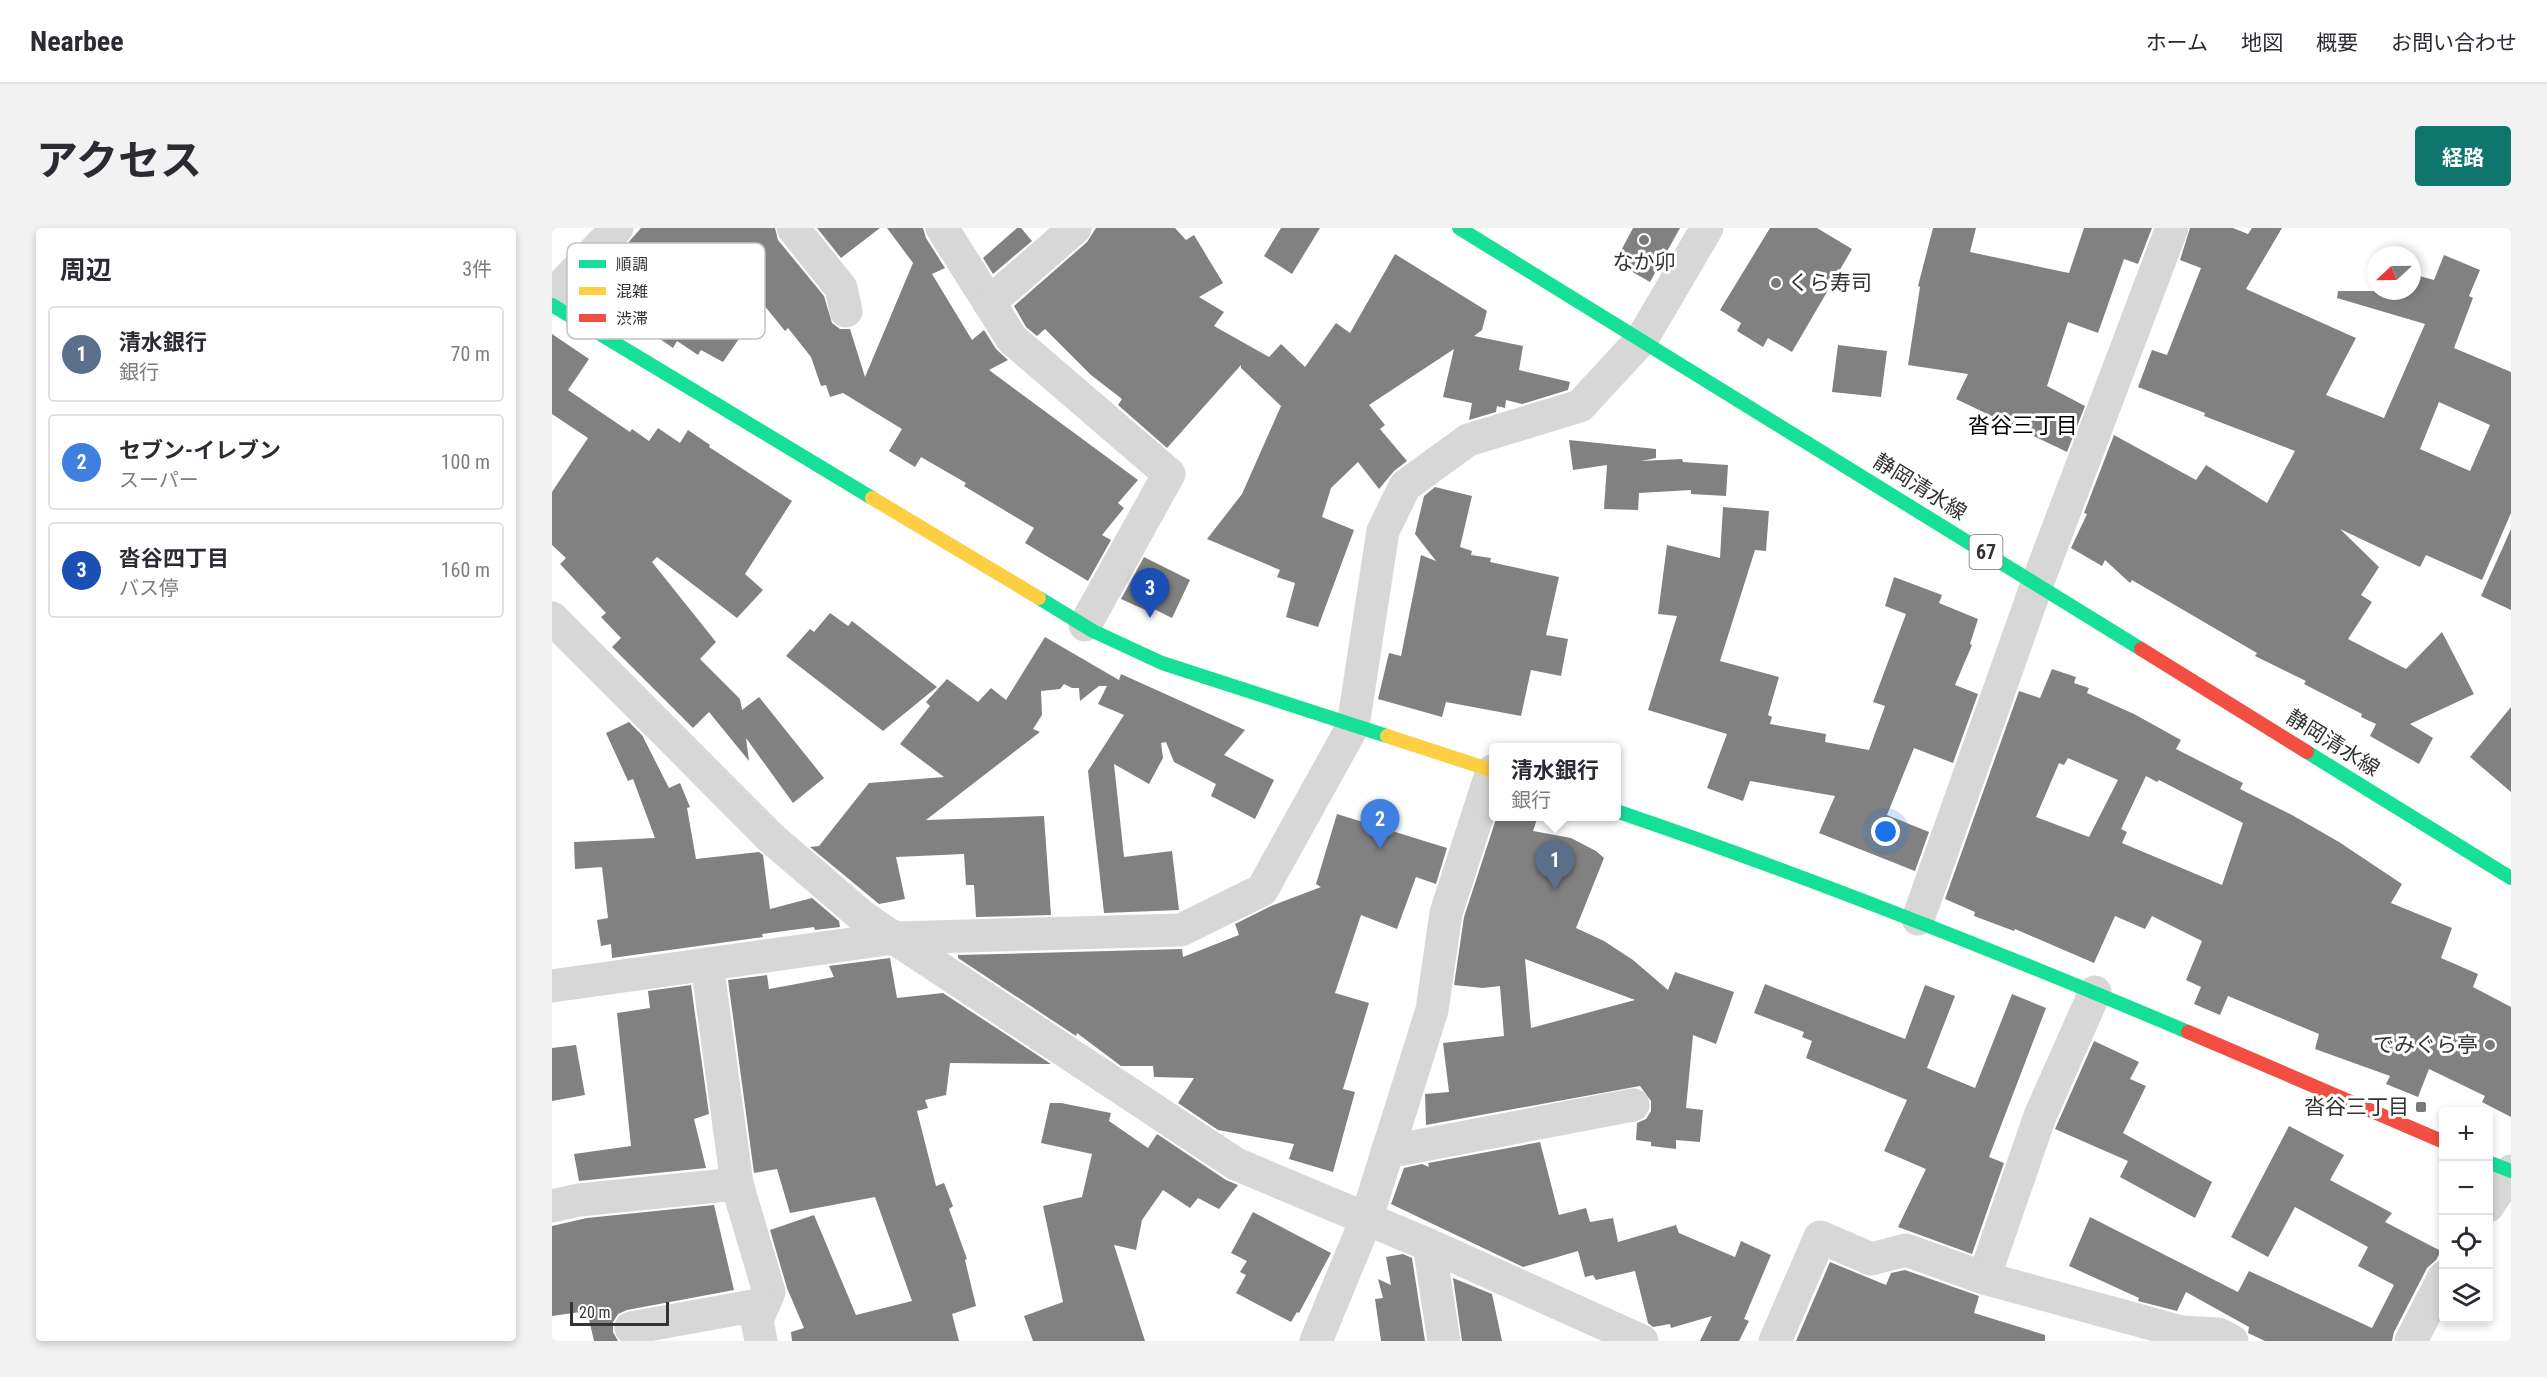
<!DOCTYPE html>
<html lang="ja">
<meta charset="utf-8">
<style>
:root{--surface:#fff;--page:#f2f2f3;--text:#2b2b33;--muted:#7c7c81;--line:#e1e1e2;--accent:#0f766e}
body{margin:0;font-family:"Roboto Condensed","Noto Sans JP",sans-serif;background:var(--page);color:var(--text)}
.controls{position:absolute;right:18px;bottom:18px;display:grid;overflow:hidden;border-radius:6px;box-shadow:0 3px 9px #0003}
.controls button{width:54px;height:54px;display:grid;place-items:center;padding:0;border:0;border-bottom:2px solid var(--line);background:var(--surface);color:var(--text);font:30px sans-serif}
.compass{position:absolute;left:1815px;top:18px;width:54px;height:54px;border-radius:50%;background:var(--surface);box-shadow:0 3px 9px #0003;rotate:248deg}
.scale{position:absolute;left:18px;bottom:15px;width:99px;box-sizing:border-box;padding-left:6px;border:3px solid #333;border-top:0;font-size:16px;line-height:21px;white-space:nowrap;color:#333;-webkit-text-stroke:4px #fff;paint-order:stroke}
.you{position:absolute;left:1334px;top:604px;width:21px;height:21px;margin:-15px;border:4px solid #fff;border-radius:50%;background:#1a73e8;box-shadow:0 0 0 9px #1a73e833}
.badge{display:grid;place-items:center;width:39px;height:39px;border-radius:50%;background:var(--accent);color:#fff;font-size:20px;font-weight:700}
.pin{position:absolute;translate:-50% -50px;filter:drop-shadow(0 2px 3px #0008)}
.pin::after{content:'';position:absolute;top:32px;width:21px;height:18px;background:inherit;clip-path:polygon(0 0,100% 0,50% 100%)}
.popup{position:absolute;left:937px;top:515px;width:132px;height:78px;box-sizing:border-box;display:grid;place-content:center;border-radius:6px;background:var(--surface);filter:drop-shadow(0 2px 4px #0005);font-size:20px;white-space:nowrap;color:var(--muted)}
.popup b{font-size:22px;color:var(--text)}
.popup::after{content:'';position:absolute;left:50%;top:100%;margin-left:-12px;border:12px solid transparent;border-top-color:var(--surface)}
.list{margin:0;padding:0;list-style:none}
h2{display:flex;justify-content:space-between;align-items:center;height:78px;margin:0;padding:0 24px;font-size:26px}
h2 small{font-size:20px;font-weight:400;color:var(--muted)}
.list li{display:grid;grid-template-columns:39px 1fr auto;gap:18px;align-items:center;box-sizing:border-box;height:96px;margin:0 12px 12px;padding:0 12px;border:2px solid var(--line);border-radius:6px}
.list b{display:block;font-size:22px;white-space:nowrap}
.list p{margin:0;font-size:20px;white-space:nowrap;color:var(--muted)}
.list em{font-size:20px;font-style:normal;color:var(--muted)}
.icon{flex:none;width:33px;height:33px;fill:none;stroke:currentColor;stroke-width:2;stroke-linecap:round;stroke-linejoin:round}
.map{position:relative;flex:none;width:1959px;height:1113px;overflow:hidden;border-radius:6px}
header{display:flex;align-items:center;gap:36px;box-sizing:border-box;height:84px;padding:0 30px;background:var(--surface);border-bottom:2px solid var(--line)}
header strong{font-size:28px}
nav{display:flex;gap:33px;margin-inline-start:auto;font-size:21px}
.intro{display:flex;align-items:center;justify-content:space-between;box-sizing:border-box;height:144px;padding:0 36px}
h1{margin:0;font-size:42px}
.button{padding:15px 27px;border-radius:6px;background:var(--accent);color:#fff;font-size:21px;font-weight:700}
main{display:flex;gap:36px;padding:0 36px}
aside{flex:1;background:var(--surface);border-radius:6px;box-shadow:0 3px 9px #0003}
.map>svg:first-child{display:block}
.building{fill:#818181;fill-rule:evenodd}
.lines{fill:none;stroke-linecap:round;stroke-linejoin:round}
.street{stroke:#d7d7d7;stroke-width:33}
.fast{stroke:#16e098;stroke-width:14}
.slow{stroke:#ffcf43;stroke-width:14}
.jam{stroke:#f24e42;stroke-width:14}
.poi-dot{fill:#7a7a7a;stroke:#fff;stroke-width:2}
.labels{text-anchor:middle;stroke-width:6;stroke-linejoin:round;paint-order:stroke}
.shield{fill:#fff;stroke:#707070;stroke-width:1.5}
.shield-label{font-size:20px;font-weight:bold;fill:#333}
.poi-label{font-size:21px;fill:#333;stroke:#fff;text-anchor:end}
.street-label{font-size:21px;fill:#333;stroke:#fff}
.neighbourhood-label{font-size:22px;fill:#000;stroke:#fff}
.key{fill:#fff;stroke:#c2c2c2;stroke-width:1.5}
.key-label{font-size:16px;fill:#333}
</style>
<header>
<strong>Nearbee</strong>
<nav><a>ホーム</a><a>地図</a><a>概要</a><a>お問い合わせ</a></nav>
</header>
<div class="intro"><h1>アクセス</h1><a class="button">経路</a></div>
<main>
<aside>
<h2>周辺<small>3件</small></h2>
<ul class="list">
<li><span class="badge" style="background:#5c6f8a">1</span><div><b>清水銀行</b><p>銀行</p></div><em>70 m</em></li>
<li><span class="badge" style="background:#3f7fe0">2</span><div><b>セブン-イレブン</b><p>スーパー</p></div><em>100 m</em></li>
<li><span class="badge" style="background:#1a4fb4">3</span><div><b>沓谷四丁目</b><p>バス停</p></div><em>160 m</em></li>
</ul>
</aside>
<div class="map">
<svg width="1959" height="1113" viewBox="0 0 1959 1113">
<rect width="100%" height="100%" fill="#fff"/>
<g class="building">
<path d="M89,0H223L226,12L272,68L280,95L288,101H298L313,149L361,35L335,0H371L374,10L393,40L380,46L420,112L432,102L444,121L456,132L437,142L586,252L566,275L572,280L550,307L559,312L536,353L473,315L482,300L412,258L414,255L369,229L363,239L337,223L350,201L291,165L278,169L274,157L269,158L259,129L236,100L233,103L211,76L171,134L149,122L146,127L125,113L121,120L91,99L103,82L61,32Z"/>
<path d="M265,0H328L289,30Z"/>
<path d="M465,0H469L480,13L441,46L431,30Z"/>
<path d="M544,0H623L634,12L642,7L671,55L647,69L672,84L662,98L717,129L729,116L753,139L784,95L798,105L843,26L935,83L930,102L922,108L971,118L967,142L1018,154L1016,162L970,176L954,172L953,180L945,178L944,184L917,192L920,175L891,169L902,121L817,177L833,197L828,201L855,233L842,243L827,261L806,234L779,260L770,289L802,302L766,399L734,389L743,355L725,349L728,342L655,311L690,266L729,178L689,140V137L615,220L566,177L570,171L539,147L493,101L485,108L474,99L462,78L535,14Z"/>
<path d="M729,0H768L740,46L712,28Z"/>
<path d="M1081,0H1128L1098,54L1063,34Z"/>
<path d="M1218,0H1265L1300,21L1240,124L1216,110L1211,119L1185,103L1189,95L1168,82Z"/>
<path d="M1381,0H1424L1418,24L1517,45L1532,0H1600L1586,36L1572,31L1546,105L1516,94L1495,158L1533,178L1515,224L1404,171L1416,146L1356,137L1368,59L1366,58Z"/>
<path d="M1638,0H1681L1696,6L1700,0H1730L1694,61L1804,110L1774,167L1832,190L1873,96L1785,70L1786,63H1860V46L1882,52L1892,27L1928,42L1917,68L1921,70L1902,120L1959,144V285L1930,352L1874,327L1868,339L1788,301L1827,339L1809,367L1820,374L1796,411L1854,441L1890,404L1922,466L1858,496L1881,510L1867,536L1818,508L1824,496L1809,489L1810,486L1752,456L1754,453L1703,428L1705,425L1580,352L1578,355L1553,332L1550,338L1519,320L1535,286L1532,285L1562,207L1644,252L1654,237L1715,275L1743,223L1652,188L1653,185L1586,159L1600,122L1615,127L1649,40L1628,32ZM1887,174L1938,197L1918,243L1868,221Z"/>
<path d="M0,106L37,131L16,162L78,204L80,201L97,213L106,200L128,215L136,202L158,217L157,219L240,273L193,346L211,362L185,390L105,329L100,334L164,414L148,431L188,471L190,482L207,469L272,550L241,575L194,510L197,533L157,484L141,500L60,419L69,410L49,389L54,385L8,336L14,330L0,317V264L36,210L0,186Z"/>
<path d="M1286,117L1335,123L1329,169L1280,164Z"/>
<path d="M1017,212L1104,221V230L1089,233L1130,231L1131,234L1176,237L1174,268L1139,266V262L1087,265L1086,282L1052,281L1055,237L1021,242Z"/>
<path d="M883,259L920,268L908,319L920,323L919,327L939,330L938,334L1007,349L994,407L1016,411L1009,448L979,442L969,488L894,474L890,489L826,471L837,425L849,428L869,327L884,333L863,306L872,268Z"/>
<path d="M1171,279L1217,283L1214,323L1203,322L1168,433L1227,449L1216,487L1220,489L1218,496L1274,506L1273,514L1317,522L1333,478L1321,474L1354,386L1333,378L1342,349L1390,367L1387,375L1426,391L1418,416L1420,417L1403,457L1426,466L1401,535L1362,520L1335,587L1377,604L1363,643L1267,605L1283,568L1198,553L1191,573L1155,560L1175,506L1096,482L1125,388L1106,386L1115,317L1168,330Z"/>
<path d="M1959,301V382L1929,368Z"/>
<path d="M592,329L638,352L620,390L600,380L598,384L569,371Z"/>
<path d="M278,385L296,398L300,393L385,459L331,503L234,428L258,401L262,404Z"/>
<path d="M493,409L567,452L569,446L693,502L672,527L722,552L703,591L659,568L664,556L622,534L614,514L609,515L611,530L597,556L562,536L572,629L620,623L627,682L552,685L536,543L572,487L546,476L555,458H547L528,473L527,460H520L512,456L508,461L489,463L490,487L481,501L488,504L374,592L492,588L499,687L424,689L422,657H414L412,626L344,629L353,671L327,676L258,619L267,618L317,555L392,549L348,516L378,478L374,474L395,451L426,474L439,460L454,472Z"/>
<path d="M1500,441L1524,449L1522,455L1537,460L1535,465L1582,486L1629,512L1624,521L1691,555L1688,561L1740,587L1787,614L1850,656L1839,675L1900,700L1889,730L1926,746L1921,759L1959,779V889L1930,874L1933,868L1877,841L1866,869L1834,856L1838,848L1763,821L1767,806L1676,768L1668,787L1642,776L1649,759L1634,752L1650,713L1600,688L1593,701L1563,688L1542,735L1463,701L1462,703L1422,688L1423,684L1393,671L1467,463L1488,470ZM1516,530L1566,552L1537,609L1484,589L1507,535L1512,537ZM1594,548L1605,554L1607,552L1691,595L1670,657L1570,615L1575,604L1569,601Z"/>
<path d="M1959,479V564L1918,529Z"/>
<path d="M77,494L90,507L117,560L128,555L138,579L135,580L144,631L207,624L211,627L218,681L260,670L287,693L288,699L263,702L262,699L210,706L211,709L60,730L59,716L49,718L45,692L56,690L50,639L23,641L22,614L103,610L81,551L76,553L54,505Z"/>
<path d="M785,586L895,620L884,656L864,649L845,701L809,687L783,765L817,775L791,861L803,864L781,944L737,931L742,916L666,902L626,875L642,850L602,849L601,838H569L525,805L524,808L406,730V727L630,721L631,729L687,707L683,696L719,678L769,659L764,656Z"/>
<path d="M945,588H986L981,603L1019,610L1044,623L1052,630L1024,700L1052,713L1081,732L1116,762L1123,744L1182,764L1164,816L1141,807L1134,880L1151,882L1148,914L1124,912V921L1099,918V914L1084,912L1085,895L1094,891L1099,883V873L1088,858L874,897L873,866L897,864L891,815L952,808L948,758L931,760L902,757L912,689ZM973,731L1083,772L979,800Z"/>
<path d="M338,730L345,770L391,765L499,836L398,835L394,867L373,872L376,880L365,883L384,958L392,955L401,978L397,981L415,1031L413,1032L424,1078L400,1086L407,1113H240L239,1104L252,1100L235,1060L218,1002L262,987L304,1087L360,1073L323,969L238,985L225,941L202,945L176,752L215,747L217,761L282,749L277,738Z"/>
<path d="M1213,756L1353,811L1373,757L1403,768L1375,840L1423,860L1460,766L1494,780L1437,929L1452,935L1420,1026L1346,999L1374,941L1332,923L1355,872L1254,830L1260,813L1250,809L1252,804L1202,785Z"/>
<path d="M139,757L157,886L142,891L154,940L27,953L22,926L79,918L65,785L98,780L96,763Z"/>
<path d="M1542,813L1587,834L1578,851L1594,858L1571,905L1660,954L1643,990L1568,949L1576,933L1503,901Z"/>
<path d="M24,817L33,867L0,873V820Z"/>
<path d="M498,875H509L559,885L557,893L596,920L605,906L674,952L686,957L667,981L646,970L638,980L611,962L590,992L584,1022L562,1017L593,1113H481L472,1088L511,1074L491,978L530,969L540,926L489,915Z"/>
<path d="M1737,898L1792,927L1778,952L1840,985L1833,994L1889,1023L1884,1032L1875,1040L1842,1104L1840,1113H1713L1696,1105L1697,1099L1634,1064L1625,1083L1586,1073L1587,1070L1517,1038L1538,989L1686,1064L1697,1043L1820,1100L1842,1057L1806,1038L1816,1019L1743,979L1716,1029L1679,1009Z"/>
<path d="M988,914L1007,987L1034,980L1038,994L1061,990L1066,1014L1124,997L1127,1005L1183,1029L1189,1013L1219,1027L1192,1091L1197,1093L1187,1113H1148L1160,1088L1119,1100L1118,1096L1101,1099L1096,1095L1083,1043L1044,1052L1041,1047L1033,1049L1026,1023L971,1039L839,976L852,940L870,936L877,939L876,935Z"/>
<path d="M162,977L182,1062L75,1082L66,1086L61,1094V1104L66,1113H42L35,1083L0,1088V998L35,990Z"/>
<path d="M701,984L779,1025L747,1085L745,1084L739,1094L684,1065L694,1047L688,1044L695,1033L679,1025Z"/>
<path d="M851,1026L860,1030L873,1113H829L823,1071L831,1070L826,1051L839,1057L834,1029Z"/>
<path d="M1278,1034L1334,1057L1339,1045L1353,1042L1427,1068L1422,1085L1493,1107V1113H1244Z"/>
<path d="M901,1050L940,1066L950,1113H910Z"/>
</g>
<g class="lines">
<g class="street">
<path d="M241,0L289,60L294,83"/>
<path d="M390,0L460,111L617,246L533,397"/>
<path d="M0,68L65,0"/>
<path d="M437,75L523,0"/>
<path d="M0,390L218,609L310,688L342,710L684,936L877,1017L1090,1113"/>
<path d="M1366,691L1485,356L1620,0"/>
<path d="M155,736L185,956L217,1064L205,1092L209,1113"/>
<path d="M0,758L342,710L629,702L710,662L801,498L831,303L853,258L916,212L1028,178L1090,111L1155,0"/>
<path d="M835,924L1081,877"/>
<path d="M0,978L27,972L185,956"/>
<path d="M1936,978L1959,943"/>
<path d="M877,1017L892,1113"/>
<path d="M1432,1050L1488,888L1543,764"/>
<path d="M79,1100L212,1076"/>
<path d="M764,1113L814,992L880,782L894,685L940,543"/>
<path d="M1223,1113L1268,1009L1319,1031L1354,1022L1432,1050L1629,1104L1666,1106L1680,1113"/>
<path d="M1859,1113L1892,1049"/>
</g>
<g class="fast">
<path d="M907,0L1589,421"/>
<path d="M0,77L320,270"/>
<path d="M487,370L541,403L610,435L835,508"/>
<path d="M1755,524L1959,650"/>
<path d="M1064,583C1258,649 1447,724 1636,804"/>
<path d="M1936,934L1959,943"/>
</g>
<g class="slow">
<path d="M320,270L487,370"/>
<path d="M835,508L942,543"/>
</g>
<g class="jam">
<path d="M1589,421L1755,524"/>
<path d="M1636,804L1892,914"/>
</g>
</g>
<g class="poi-dot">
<circle cx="1092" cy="12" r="6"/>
<circle cx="1224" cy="55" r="6"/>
<circle cx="1938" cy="817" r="6"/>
<rect x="1863" y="873" width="12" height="12" rx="3"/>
</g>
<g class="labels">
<rect class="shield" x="1417.5" y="307" width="33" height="34" rx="4.5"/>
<g class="shield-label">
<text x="1434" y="331">67</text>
</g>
<g class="poi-label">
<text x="1092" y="41" text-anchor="middle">なか卯</text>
<text x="1236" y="62" text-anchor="start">くら寿司</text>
<text x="1926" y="824">でみぐら亭</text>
<text x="1857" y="886">沓谷三丁目</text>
</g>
<g class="street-label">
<text transform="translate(1368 259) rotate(32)" y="7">静岡清水線</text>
<text transform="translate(1781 515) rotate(32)" y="7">静岡清水線</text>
</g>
<g class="neighbourhood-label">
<text x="1471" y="205">沓谷三丁目</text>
</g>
</g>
<rect x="15" y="15" width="198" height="96" rx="9" class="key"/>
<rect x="27" y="32" width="27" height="8" fill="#16e098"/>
<rect x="27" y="59" width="27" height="8" fill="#ffcf43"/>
<rect x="27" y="86" width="27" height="8" fill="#f24e42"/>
<g class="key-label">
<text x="64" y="42">順調</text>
<text x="64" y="69">混雑</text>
<text x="64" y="96">渋滞</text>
</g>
</svg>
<div class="controls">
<button>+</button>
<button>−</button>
<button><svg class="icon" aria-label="locate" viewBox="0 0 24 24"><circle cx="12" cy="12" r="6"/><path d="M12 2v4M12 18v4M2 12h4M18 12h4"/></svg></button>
<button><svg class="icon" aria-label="layers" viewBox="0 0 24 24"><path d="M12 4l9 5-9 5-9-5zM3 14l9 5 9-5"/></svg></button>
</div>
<svg class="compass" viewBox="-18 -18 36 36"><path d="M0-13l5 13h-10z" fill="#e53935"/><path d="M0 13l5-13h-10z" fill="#7c7c81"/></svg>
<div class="scale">20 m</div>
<div class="you"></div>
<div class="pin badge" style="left:1003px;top:662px;background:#5c6f8a">1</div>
<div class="popup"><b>清水銀行</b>銀行</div>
<div class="pin badge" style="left:828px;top:621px;background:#3f7fe0">2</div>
<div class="pin badge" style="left:598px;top:390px;background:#1a4fb4">3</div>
</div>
</main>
